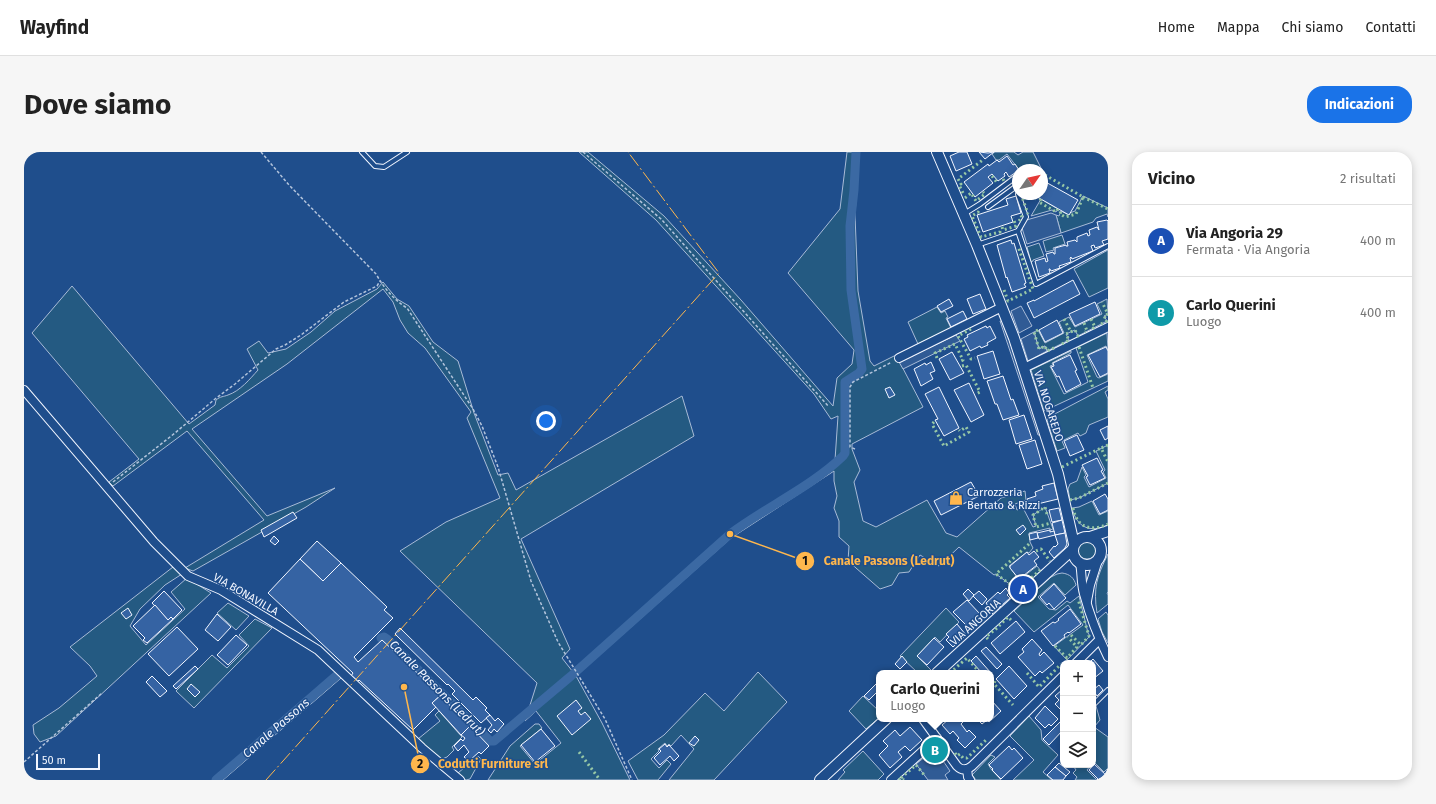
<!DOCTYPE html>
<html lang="it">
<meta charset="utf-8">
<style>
:root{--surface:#fff;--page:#f6f6f6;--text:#222;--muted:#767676;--line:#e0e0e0;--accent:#1a73e8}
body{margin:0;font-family:"Fira Sans",sans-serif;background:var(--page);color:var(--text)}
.controls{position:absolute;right:12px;bottom:12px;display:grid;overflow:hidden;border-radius:8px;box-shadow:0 2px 10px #0003}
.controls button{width:36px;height:36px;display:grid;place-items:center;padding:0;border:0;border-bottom:1px solid var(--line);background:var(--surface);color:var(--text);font:20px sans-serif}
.compass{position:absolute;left:988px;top:12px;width:36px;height:36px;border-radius:50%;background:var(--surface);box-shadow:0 2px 10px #0003;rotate:56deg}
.scale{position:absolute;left:12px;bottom:10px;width:64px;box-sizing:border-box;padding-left:4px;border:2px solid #f2f6ff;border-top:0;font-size:11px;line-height:14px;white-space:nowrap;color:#f2f6ff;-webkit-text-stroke:3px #1f4e8c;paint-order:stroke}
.you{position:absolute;left:522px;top:269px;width:14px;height:14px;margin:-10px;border:3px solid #fff;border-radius:50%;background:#1a73e8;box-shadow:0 0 0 6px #1a73e833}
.badge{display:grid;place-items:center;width:26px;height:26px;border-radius:50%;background:var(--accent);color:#fff;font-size:13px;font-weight:700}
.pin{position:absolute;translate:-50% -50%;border:2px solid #fff;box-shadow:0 1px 4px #0006}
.popup{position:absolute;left:852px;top:518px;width:118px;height:52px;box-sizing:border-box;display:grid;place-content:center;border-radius:8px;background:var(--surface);filter:drop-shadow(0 1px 3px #0005);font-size:13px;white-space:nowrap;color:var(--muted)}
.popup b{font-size:15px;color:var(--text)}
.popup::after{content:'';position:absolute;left:50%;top:100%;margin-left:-8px;border:8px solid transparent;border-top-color:var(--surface)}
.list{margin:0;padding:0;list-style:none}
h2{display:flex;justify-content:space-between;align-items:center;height:52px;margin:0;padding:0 16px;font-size:17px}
h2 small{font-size:13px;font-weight:400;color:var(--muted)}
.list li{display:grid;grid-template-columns:26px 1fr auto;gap:12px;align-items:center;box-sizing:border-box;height:72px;padding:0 16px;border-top:1px solid var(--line)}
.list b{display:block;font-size:15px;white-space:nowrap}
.list p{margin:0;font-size:13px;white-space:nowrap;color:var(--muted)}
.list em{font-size:13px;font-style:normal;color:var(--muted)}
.icon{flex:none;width:22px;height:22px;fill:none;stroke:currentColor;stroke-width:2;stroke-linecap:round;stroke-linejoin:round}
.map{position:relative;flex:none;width:1084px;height:628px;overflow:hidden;border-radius:16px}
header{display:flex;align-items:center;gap:24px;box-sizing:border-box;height:56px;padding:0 20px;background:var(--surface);border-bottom:1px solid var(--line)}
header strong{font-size:19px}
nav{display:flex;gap:22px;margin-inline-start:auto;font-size:14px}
.intro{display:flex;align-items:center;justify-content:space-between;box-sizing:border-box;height:96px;padding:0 24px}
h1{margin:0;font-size:28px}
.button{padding:10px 18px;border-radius:16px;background:var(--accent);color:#fff;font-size:14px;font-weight:700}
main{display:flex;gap:24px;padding:0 24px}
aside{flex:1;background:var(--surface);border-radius:16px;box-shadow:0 2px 10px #0003}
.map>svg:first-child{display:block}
.green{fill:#245a82;stroke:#a8bbd7}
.parking{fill:#305b95;stroke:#a8bbd7}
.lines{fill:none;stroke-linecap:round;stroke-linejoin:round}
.canal{stroke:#3b69a3;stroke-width:9}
.building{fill:#3563a3;stroke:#f2f6ff}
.service-casing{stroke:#f2f6ff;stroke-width:6}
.minor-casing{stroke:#f2f6ff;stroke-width:10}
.tertiary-casing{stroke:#f2f6ff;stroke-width:12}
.path{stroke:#b3c4dc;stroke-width:1.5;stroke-dasharray:3 2;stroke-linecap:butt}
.service{stroke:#1f4e8c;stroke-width:4}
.minor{stroke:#1f4e8c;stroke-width:8}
.tertiary{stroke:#1f4e8c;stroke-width:10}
.hedge{stroke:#97c8a6;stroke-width:3;stroke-dasharray:2 3;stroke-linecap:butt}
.power{stroke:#ffb74d;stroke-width:1;stroke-dasharray:14 3 2 3;stroke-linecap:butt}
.labels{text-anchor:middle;stroke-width:3;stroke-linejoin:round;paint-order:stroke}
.street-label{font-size:11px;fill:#f2f6ff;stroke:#1f4e8c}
.poi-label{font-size:11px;fill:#f2f6ff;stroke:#1f4e8c;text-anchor:start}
.water-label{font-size:12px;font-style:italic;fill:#f2f6ff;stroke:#1f4e8c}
.leader{fill:none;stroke:#ffb74d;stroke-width:1.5}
.callout-dot{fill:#ffb74d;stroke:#1f4e8c;stroke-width:1.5}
.mark-label{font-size:12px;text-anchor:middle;font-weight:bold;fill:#111}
.callout-label{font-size:12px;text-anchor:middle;font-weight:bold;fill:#ffb74d;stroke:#1f4e8c;stroke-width:3;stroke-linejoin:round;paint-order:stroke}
</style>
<header>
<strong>Wayfind</strong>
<nav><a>Home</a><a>Mappa</a><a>Chi siamo</a><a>Contatti</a></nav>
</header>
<div class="intro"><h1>Dove siamo</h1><a class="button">Indicazioni</a></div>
<main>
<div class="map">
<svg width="1084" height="628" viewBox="0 0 1084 628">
<rect width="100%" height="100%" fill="#1f4e8c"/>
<g class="green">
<path d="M555,0H564L640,64L717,148L809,254L813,226L828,212L830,198L764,121L816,57L823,0H835L831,63L834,139L846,209L850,214L872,203L899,255L828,292V297L836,318L830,330L839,369L852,375L903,348L922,381L933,385L977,346L1001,339L1002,348L991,352L993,358L999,356L1009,375L1012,374L1009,363L1021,355L1029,377L1026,378V376L1005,381L1006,390L1009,396L1005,401L1003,400L985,414L995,428L1013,414L1017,419L995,439L972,422L970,423L935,395L915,414L896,403L885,420L875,421L868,433L856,437L824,409L825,394L815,385V369L810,356L813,344L810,329V319L707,386L552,524L578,571L606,628H464L486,594L511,572H515L518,576L496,594L511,612L537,591L512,559L501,569L513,531L376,399L422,370L476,346L443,266L447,260L401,196L384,181L376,168L369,150L359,137L263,212L168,277L243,364L311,336L282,355L169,419L161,416L240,368L163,279L89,334L85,330L115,307L8,181L48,134L165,272L191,253L192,248C197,244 199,245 204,243C216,239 226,227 234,218L223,197L235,189L244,201L262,197L287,180L311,159L353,137L359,130L373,147L385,154L409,190L434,209L450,261L474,323L484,321L492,338L658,244L670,284L497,387L546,497L538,506L549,520L703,381L799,318L811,308L814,264L807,267L790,242L632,68Z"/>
<path d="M971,0H990L994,3L999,0H1009L1018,18H995L983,2L975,8H972L968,2Z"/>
<path d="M1059,44L1084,56V65L1083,62L1072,66L1069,70L1037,81L1032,63L1035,64L1037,59L1043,62L1051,59Z"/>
<path d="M1017,47L1034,57L1032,60L1028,58L1007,64Z"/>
<path d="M1038,83L1041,92L1029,96L1030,98L1022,100L1019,89Z"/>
<path d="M1015,91L1020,104L1009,108V109L1007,110L1003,95Z"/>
<path d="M1084,98V136L1065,145L1050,117Z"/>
<path d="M1083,147L1084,162L1080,164L1083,169L1054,184L1051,178L1042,182L1045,188L1023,199L1021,194L1015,197L1010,180L1014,178L1021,191L1040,181L1035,170L1045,165L1051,175L1078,162L1073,152Z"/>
<path d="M913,155L917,161L921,159L924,165L922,166L927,176L894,192L884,170Z"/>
<path d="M1083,181L1084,198L1082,194L1063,203L1073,225L1075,226L1084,222V229L1020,259L1007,218L1047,199V201L1028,211L1029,213L1026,214L1040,242L1064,230L1052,196Z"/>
<path d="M1084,234V238L1081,240L1084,247V265L1065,273L1062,281L1056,284L1054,281L1038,289L1041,296L1033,299L1023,268L1025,265Z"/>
<path d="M1084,293V331L1055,346L1046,348L1044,337L1046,332L1053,329L1058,315L1062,323L1060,325L1065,335L1082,326L1079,320L1081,318L1072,299Z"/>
<path d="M1068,349L1075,363L1084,359V373C1066,381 1053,376 1048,356L1055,355Z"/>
<circle cx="1063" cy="398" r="9"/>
<path d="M1084,402V440L1083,441L1084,443V452L1073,461C1069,436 1073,424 1084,402Z"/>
<path d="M149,415L158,422L141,433L116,457L106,474L122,493L161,457L147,440L163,426L187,441L32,584L16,590L10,582L9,573L35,556L73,524L66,514L46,495Z"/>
<path d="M1038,421C1046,422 1050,426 1052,433L1041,443L1030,431L1014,445L1025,457L1032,458L1043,449L1046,451L1055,444L1064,481L1066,484L1043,508L1030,494L1059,473L1044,453L1010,480L990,459L1027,425L1033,422Z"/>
<path d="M204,451L225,464L212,478L193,461Z"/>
<path d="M922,456L935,470L916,490L911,485L893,504L907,518L904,521H894L876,504Z"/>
<path d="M1082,460L1084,463V491L1078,480L1074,467Z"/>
<path d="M231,467L248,476L170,556L152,539L188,503L203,516L225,494L215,483Z"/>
<path d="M734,520L763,550L690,628H645L670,597L657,583L647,594L645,592L643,594L641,591L634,597L635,599L627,607L635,616L643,608L647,612L634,628H614L604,609L640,583L681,541L700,559Z"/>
<path d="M311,522L317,526L199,628H188Z"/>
<path d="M839,544L855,559V566L842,577L825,559Z"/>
<path d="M1072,554L1076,568L1070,575L1084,585V616L1080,620L1070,610L1069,611V557Z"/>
<path d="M415,559L438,585L428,595L430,598L423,605L418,607L410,602L394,587L416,569L411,563Z"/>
<path d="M1005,564L1017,578L1018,588L1034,603L1019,620L1028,628H989L1010,608L986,584Z"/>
<path d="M839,599L860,622L854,628H814L821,620L819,618Z"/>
<path d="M967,603L971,605L964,612L967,617L977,628H952L948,623Z"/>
<path d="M454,604L457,607L446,627L442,628L434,621Z"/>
<path d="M1053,613H1067L1063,618L1073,628H1051L1053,625L1049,621L1052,618L1050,615Z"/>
</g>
<g class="parking">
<path d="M1027,61L1032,63L1037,81L1003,92L997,73L999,69Z"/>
<path d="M997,154L1008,174L995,181L987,159Z"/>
<path d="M976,169H979L1017,283H1014Z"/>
<path d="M1010,180L1015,197L1021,194L1023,199L1004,209L997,187Z"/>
<path d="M932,183L936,189L879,217L875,210Z"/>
<path d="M911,597L926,619L921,623L924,628H904L892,612Z"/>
</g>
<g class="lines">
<g class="canal">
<path d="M357,486L360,485L363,487L466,589H470L547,524L706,382C742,355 787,335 819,304L821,301V230L835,221L838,217L827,138L826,74L830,38L832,0"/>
<path d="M192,628L312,524"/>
</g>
</g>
<g class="building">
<path d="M935,0H943L948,12L932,19L926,4Z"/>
<path d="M955,0L964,1L970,0L961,7Z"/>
<path d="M983,4L989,13L991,12L995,18L985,25L982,20L980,22L981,24L974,29L968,22L964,25L969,31L951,45L940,30L964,12L965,14L973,8L975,10Z"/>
<path d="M1018,28L1054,48L1045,63L1008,42H1018Z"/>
<path d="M992,44L997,61L987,64L989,70L959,80L953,63L984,53L982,47Z"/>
<path d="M1083,68L1084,69V87L1078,89L1080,93L1071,96L1070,93L1067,94L1069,99L1048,107L1047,105L1046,106L1047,110L1035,114L1036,116L1027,119L1026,117H1025L1026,121L1015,125L1011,109L1021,106L1022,110L1024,109L1022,102L1029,100L1030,102H1031V96L1042,93V94H1044L1043,90L1051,88L1053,90V85L1063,81L1064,84L1066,83L1065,78L1073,75L1075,78L1073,70Z"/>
<path d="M987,88L988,92L990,91L1002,131L1000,132L1002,135L988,140L983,125L982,126L973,93Z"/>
<path d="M1049,128L1056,142L1010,166L1003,151L1010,148V149Z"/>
<path d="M956,142L962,157L949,162L943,147Z"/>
<path d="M925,147L929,154L917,160L913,154Z"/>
<path d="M1071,150L1076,162L1051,174L1045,162Z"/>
<path d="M939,159L943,167L927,175L923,167Z"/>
<path d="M1033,168L1039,181L1021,190L1015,178Z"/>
<path d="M962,174L963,176L966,174L972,186L963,191L964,193L957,196L956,194L946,199L940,187L944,185L943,183Z"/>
<path d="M1082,195L1084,199V221L1076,225L1064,203Z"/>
<path d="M969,199L976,222L960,227L953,204Z"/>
<path d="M928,200L940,221L926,228L915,207Z"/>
<path d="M1046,203L1053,218L1051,219L1057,232L1042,240L1035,224L1033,225L1027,215L1030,214L1029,211Z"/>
<path d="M907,210L911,219L906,221L909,227L897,234L890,217L901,211L902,213Z"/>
<path d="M979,224L987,248L989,247L995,263L979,268L973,252H971L963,229Z"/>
<path d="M945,231L960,263L947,270L930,238Z"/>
<path d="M866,235L871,243L865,246L861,237Z"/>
<path d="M915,235L935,276L920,284L911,268L914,267L901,242Z"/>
<path d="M1000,263L1008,287L992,292L985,268Z"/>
<path d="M1084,274V286L1081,288L1076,278Z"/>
<path d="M1053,283L1060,298L1046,304L1040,289Z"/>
<path d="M1011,288L1018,312L1003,317L995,293Z"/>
<path d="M1073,306L1079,318L1077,319L1081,326L1066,333L1062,325L1064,324L1058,313Z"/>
<path d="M947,330L955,344L917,363L910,349Z"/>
<path d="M1030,331L1034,347L1005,354L1003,347L1012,344L1011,340L1019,337L1018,334Z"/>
<path d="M1081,342L1084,347V358L1076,362L1069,349Z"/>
<path d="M1035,356L1038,368L1028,370L1025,358Z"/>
<path d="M269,360L273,366L240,385L237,378Z"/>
<path d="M1038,368L1041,381L1031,383L1028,371Z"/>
<path d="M999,373L1002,377L996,383L992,378Z"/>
<path d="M1026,378V380L1030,379L1031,383L1015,387L1013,381Z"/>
<path d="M1013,380L1014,386L1006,388L1005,382Z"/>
<path d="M1041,381L1043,392L1041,396L1030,406L1025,400L1030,394L1031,395L1034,392L1031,383Z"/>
<path d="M250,384L255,389L251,393L246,389Z"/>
<path d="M293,389L317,411L299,429L276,407Z"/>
<path d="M1010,399L1015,405L1010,409L1013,413L995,427L986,416V414L1003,400L1005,403Z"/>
<path d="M276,407L299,429L317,411L363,455L360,458L369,466L330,505L334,510L358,488L417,543L408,551L412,555L389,578L335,528L333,530L327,524L329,521L244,441Z"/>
<path d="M1030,432L1042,446L1030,457L1025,451L1023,453L1016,445Z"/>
<path d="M982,436L985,441L983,443L986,446L968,462L963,457L964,454L962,451L974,440L976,442Z"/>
<path d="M944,437L950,443L945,449L939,442Z"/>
<path d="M140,439L158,458L149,467L147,465L144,468L128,451Z"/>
<path d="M955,439L963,447L958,453L949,444Z"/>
<path d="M943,448L956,462L943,474L929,460Z"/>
<path d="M131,453L144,468L147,465L149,467L123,491L119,488L121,486L109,474Z"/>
<path d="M104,456L108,463L102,467L97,461Z"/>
<path d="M1046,457L1057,472L1045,481L1044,480L1040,483L1041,485L1029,494L1017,479L1029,470L1031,471L1035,468L1034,467Z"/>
<path d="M193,462L207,475L194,489L181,478Z"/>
<path d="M992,469L1001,480L976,502L967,491Z"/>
<path d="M933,472L942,483L929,495L922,488L925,485L922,482Z"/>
<path d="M153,475L174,497L145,524L124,502Z"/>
<path d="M376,476L449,548L452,545L463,556L461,558L466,563L457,571L428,542L431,539L424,532L423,533L372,483L371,482Z"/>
<path d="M212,483L223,493L204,513L193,503Z"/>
<path d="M910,486L920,495L903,513L893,504Z"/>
<path d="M1008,487L1018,498L1015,502L1016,504L1020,500L1030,511L1018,521L1016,519L1011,524L994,505L1000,500L998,497Z"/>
<path d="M962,495L978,512L973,517L957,499Z"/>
<path d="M878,504L883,510L876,517L871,512Z"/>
<path d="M952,504L967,521H958L947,509Z"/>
<path d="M1069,507L1079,519L1069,527V511H1065Z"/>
<path d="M171,514L174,517L152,537L149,534Z"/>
<path d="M985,514L1003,534L990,547L972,527Z"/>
<path d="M128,524L143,539L136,545L122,530Z"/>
<path d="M855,529V538L845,548L840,544Z"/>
<path d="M167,532L176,540L171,545L163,537Z"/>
<path d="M1075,533L1079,538L1073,544L1069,538Z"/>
<path d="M1039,537V554L1036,557L1031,552L1035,548L1031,544Z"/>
<path d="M417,543L429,557L431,556L438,563L448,575V576L446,574L437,583L408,551Z"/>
<path d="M552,548L558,556L554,559L557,563L561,560L567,567L548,583L533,564Z"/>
<path d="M967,548L977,559L965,570L963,568L958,572L953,567H967Z"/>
<path d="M1021,554L1034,567L1027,574L1025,572L1021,576L1011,566Z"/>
<path d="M466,563L471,569L474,566L480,572L473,580L470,577L467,581L464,578L468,573L462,566Z"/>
<path d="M925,567H936L939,570L937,572L943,580L945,578L952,585L941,596L933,588L935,586L929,579L926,582L918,573Z"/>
<path d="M1039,567V578L1025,593L1019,587Z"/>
<path d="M446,574L465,594L457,602L455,600L445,609L440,605L445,600L440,593L434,599L430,594L437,587L439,589L441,586L437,583Z"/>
<path d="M886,575L898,588L886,599L881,594L874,600L878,605L866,616L855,603L864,594L859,589L871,578L876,584Z"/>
<path d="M517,577L531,594L511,610L497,593Z"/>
<path d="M671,584L675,588L670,594L665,591Z"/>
<path d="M641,592L643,595L645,593L655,604L650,609L646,604L636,613L630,606L637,599L635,597Z"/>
<path d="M985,594L988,598L990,596L999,606L977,627L968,618L969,617L965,613Z"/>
<path d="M1035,611L1046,620L1042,624L1031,615Z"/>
<path d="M1070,612L1081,622L1075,628L1065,618Z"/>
<path d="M1031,615L1042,624L1039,628H1029L1023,623Z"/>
</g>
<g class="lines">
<defs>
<g id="service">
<path d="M338,0L351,14L360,15L383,0"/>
<path d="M964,55L994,33"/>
<path d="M940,62L956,52L993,24"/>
<path d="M994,79L1002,65L994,42"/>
<path d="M953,93L994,79L1012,132L1084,94"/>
<path d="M1069,553L1084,538"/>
</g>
<g id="minor">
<path d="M875,206L978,155"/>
<path d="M1000,216L1084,175"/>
<path d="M0,238L130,390L164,424L197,438L294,498L398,596L436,628"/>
<path d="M1056,411C1058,421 1057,431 1060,442C1066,464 1074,485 1084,505"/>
<path d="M1063,449L1066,433L1074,408"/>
<path d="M1052,511L1075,488"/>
<path d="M899,567L933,614C938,619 943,618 948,614L1039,524"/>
<path d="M943,617L944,625L946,628"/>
<path d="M867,628L913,586"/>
</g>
<g id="tertiary">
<path d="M913,0L953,93L990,186L1034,322L1050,392"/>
<circle cx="1063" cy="399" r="14"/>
<path d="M1066,385L1084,379"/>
<path d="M913,521L1049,397"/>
<path d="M796,628L862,567"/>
</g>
</defs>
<use href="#service" class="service-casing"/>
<use href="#minor" class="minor-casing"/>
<use href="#tertiary" class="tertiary-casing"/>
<g class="path">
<path d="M237,0L265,33L352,122C360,136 369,147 383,156L449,257L458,274L474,315L507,429L534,490L581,567L608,628"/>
<path d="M559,0L637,67L805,255"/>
<path d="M831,297L826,295V235L829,230L868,210"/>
<path d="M89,330L151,281L191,247L211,232L252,197L261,193L277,183L320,150L353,134L356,129"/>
<path d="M0,610L78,541"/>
</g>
<use href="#service" class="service"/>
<use href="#minor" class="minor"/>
<use href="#tertiary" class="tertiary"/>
<g class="hedge">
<path d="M1021,23L1059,45L1052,62L1041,65L1036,62L1037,59"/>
<path d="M968,24L974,32"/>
<path d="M979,27L980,29"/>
<path d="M939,41L935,33L937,32L934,27L960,7"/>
<path d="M997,42L1004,62"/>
<path d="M1003,42L1012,47"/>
<path d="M1059,45L1084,57"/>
<path d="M941,46L947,41L952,49L961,42L959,40"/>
<path d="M1017,47L1015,50L1032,60L1034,57"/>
<path d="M955,61L954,60L948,64L957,85L976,80L975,76"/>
<path d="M995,69L998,65L996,62"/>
<path d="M978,75L979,78L992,74L989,66"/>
<path d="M980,138L984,149L1009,137L994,94"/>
<path d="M1040,167L1047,180"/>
<path d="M1067,167L1071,175L1068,177"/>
<path d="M1060,171L1063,179L1061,180"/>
<path d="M1077,172L1083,169L1080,164L1084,162L1078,150"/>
<path d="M947,177L934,184L947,207L951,206"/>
<path d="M1014,178L1010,180L1015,197L1021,194L1023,199L1030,196"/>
<path d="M1038,192L1045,188L1042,182L1051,178L1054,184L1057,182"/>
<path d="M1055,195L1069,236"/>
<path d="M913,206L911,201L931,192L939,208L935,210"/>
<path d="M938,214L942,213L956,240L952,242"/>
<path d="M910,270L908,272L920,294L945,280L942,275L936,279L935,278"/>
<path d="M1084,293L1077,296L1084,310"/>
<path d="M1038,315L1077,296"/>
<path d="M1046,348L1055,346L1084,331"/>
<path d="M1049,356C1053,376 1067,380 1084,372"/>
<path d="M1023,362L1021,355L1009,363L1012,375L1027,371"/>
<path d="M1005,392L972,422L994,438L1016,418"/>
<path d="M1012,399L1017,397L1026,409"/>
<path d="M975,474L984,465L987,468"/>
<path d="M1047,483L1057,493L1065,484L1054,447"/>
<path d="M964,487L962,485L973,476"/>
<path d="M1031,494L1043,506L1053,495L1044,485"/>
<path d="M930,521L928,519L943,506L956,521"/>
<path d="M1003,521L1015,535L1037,512"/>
<path d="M971,529L970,532L989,553"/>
<path d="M907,567L911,572"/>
<path d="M555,600L576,628"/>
<path d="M931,601L933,604L936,602L939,606H943L963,587"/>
<path d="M877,626L892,613L901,624"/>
<path d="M875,628L877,626L880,628"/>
</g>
<path class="power" d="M242,628L695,121L604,0"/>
</g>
<defs>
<symbol id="shop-bare" viewBox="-9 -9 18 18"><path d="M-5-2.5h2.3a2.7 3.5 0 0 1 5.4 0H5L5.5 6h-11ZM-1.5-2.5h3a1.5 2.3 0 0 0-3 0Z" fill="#ffb74d" stroke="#1f4e8c" stroke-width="2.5" paint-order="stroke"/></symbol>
</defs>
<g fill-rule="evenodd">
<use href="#shop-bare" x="922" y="336" width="20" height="20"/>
</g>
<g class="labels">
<g class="street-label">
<text transform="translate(1025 254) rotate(72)" y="4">VIA NOGAREDO</text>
<text transform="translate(222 442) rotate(30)" y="4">VIA BONAVILLA</text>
<text transform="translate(951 470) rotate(-42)" y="4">VIA ANGORIA</text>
</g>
<g class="poi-label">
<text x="943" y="344">Carrozzeria<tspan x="943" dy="13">Bertato &amp; Rizzi</tspan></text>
</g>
<g class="water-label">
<text transform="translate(413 536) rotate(45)" y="4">Canale Passons (Ledrut)</text>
<text transform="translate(252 576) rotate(-41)" y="4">Canale Passons</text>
</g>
</g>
<path class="leader" d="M706 382L781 409M380 535L396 612"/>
<g class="callout-dot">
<circle cx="706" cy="382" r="4"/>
<circle cx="380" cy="535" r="4"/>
<circle cx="781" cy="409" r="10"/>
<circle cx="396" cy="612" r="10"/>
</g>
<g class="mark-label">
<text x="781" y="413">1</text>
<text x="396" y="616">2</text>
</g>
<g class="callout-label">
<text x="865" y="413">Canale Passons (Ledrut)</text>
<text x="469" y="616">Codutti Furniture srl</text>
</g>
</svg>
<div class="controls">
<button>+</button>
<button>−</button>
<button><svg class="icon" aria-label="layers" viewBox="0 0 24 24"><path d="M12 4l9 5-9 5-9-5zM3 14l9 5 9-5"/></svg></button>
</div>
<svg class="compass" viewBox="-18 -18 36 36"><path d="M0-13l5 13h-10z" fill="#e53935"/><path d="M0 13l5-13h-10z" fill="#767676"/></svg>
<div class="scale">50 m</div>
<div class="you"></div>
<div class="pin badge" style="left:999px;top:437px;background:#1a4fb4">A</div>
<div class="pin badge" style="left:911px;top:598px;background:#0f9aa8">B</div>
<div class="popup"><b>Carlo Querini</b>Luogo</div>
</div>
<aside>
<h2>Vicino<small>2 risultati</small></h2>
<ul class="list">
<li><span class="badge" style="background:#1a4fb4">A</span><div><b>Via Angoria 29</b><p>Fermata · Via Angoria</p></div><em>400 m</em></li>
<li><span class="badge" style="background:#0f9aa8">B</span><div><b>Carlo Querini</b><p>Luogo</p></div><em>400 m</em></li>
</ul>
</aside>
</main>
